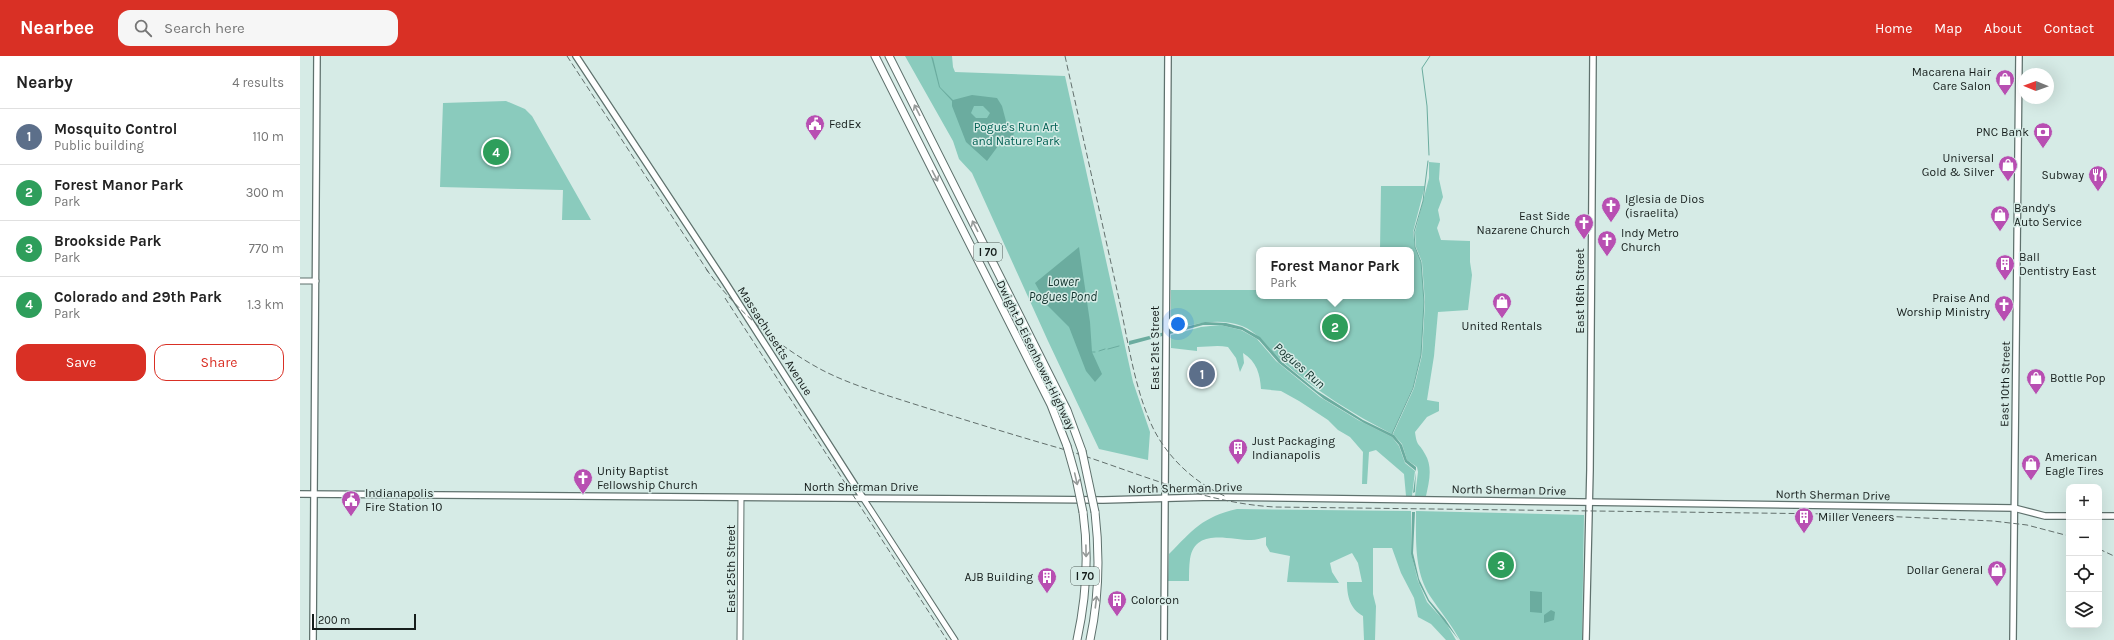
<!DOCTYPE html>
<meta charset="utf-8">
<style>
:root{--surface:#fff;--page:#f6f6f6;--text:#222;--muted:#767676;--line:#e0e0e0;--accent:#d93025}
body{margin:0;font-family:Karla,sans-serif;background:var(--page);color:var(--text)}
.controls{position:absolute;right:12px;bottom:12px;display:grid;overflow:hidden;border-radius:8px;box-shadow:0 4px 16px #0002}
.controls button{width:36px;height:36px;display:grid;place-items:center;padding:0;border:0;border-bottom:1px solid var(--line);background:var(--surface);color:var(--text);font:20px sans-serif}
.compass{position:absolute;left:1718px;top:12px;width:36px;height:36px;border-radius:50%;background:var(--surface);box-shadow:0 4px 16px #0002;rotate:271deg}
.scale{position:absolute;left:12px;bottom:10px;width:104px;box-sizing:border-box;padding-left:4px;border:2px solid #161e1c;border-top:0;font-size:11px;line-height:14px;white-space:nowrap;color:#161e1c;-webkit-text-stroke:3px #d6ebe6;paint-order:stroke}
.you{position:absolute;left:878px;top:268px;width:14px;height:14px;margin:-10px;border:3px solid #fff;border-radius:50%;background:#1a73e8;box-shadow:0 0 0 6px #1a73e833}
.badge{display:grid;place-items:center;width:26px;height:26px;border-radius:50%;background:var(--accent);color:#fff;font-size:13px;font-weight:700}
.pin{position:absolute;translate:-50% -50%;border:2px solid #fff;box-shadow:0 1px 4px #0006}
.popup{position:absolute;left:956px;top:191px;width:158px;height:52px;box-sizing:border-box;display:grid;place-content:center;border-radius:8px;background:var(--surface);filter:drop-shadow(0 1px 3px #0005);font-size:13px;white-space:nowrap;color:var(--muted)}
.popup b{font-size:15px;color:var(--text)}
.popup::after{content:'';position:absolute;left:50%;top:100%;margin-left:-8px;border:8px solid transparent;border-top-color:var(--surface)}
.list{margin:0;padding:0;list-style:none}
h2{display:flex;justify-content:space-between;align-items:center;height:52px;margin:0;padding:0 16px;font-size:17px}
h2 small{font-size:13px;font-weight:400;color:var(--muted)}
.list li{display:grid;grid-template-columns:26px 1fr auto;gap:12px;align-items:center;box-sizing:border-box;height:56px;padding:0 16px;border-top:1px solid var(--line)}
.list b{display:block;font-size:15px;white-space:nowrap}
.list p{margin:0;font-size:13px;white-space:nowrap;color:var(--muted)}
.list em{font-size:13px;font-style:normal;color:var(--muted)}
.actions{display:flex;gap:8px;padding:12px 16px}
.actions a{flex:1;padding:9px 0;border:1px solid var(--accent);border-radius:12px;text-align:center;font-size:14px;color:var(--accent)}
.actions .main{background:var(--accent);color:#fff}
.icon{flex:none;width:22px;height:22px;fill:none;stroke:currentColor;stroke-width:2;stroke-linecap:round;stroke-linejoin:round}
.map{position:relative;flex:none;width:1814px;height:584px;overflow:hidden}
header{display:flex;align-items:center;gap:24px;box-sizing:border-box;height:56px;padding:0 20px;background:var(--accent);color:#fff}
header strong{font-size:19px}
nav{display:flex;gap:22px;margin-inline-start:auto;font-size:14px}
.search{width:280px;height:36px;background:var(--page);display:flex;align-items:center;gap:10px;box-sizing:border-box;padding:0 14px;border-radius:12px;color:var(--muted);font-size:15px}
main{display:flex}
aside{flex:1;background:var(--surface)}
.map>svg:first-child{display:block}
.green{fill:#8acbbd}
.water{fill:#6bac9f;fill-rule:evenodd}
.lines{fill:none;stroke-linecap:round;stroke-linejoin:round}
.stream{stroke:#6bac9f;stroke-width:1}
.tertiary-casing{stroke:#5f716d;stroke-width:7}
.secondary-casing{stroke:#5f716d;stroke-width:8}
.motorway-casing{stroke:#5f716d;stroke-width:9}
.tertiary{stroke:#fff;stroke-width:5}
.secondary{stroke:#fff;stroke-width:5.5}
.motorway{stroke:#fff;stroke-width:7}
.rail{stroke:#626f6c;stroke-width:1;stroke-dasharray:6 3;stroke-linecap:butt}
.motorway-bridge-casing{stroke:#5f716d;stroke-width:9;stroke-linecap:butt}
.motorway-bridge{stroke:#fff;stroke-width:7}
.oneway{stroke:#969a99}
.labels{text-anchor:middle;stroke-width:3;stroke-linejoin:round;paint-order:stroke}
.shield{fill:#d6ebe6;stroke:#505c59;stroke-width:1}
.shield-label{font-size:11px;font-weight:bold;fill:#161e1c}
.poi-label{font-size:12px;fill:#161e1c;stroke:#d6ebe6;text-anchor:start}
.park-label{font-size:12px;fill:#006053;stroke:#d6ebe6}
.street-label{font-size:12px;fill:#161e1c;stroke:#d6ebe6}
.water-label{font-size:13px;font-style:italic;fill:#11322c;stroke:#d6ebe6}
</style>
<header>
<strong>Nearbee</strong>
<div class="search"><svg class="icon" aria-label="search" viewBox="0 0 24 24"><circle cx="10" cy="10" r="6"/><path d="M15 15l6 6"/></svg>Search here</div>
<nav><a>Home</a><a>Map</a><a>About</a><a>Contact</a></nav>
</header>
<main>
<aside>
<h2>Nearby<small>4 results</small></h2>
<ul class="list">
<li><span class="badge" style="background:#5c6f8a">1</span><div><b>Mosquito Control</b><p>Public building</p></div><em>110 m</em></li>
<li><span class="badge" style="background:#2e9e5b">2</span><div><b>Forest Manor Park</b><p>Park</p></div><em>300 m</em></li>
<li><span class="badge" style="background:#2e9e5b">3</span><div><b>Brookside Park</b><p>Park</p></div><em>770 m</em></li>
<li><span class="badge" style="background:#2e9e5b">4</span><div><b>Colorado and 29th Park</b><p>Park</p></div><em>1.3 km</em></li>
</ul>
<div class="actions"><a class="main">Save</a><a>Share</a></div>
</aside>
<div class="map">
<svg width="1814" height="584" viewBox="0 0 1814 584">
<rect width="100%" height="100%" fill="#d6ebe6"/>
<g class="green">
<path d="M605,0H652L653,11L655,16L765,20L833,326L850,376L848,404L799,393L748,285L672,117L659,103L653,85Z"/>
<path d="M206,45L225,53L232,60L291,164H262L263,134L140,131L143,47Z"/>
<path d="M1129,106L1140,107L1139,123L1143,141L1138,154L1140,164L1137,172L1141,184L1170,185V206L1172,219L1168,254L1138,256L1134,300L1127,344L1139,346V355L1127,361L1115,376C1117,392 1119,386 1125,398C1133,411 1129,426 1126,440H1115L1118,416L1117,411L1107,404L1102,388L1093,378L1114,332L1122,299L1125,246L1122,206L1116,191L1115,176L1129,122Z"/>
<path d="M1081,130H1125L1113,176L1115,192L1121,206L1124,246L1121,299L1113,331L1092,378C1053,358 1016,335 983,306C968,293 961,278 942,270C918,261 895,268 871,274V234H959V240H1111V194H1080Z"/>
<path d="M999,191L1076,193L999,194Z"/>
<path d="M920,269L941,274L957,283L976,305L1020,341L1058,364L1092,381L1099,390L1105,407L1115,415L1112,440H1106L1104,418L1076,394L1069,396L1067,428H1062L1063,396L1050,381L1038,374L1028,364L999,345L981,335L961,333C960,318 957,306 943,297L944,307L940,316L936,302L928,291C917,289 908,291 897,291V295L871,292V279L901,271Z"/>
<path d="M937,453L1111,455V497L1118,525L1127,546L1146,567L1156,584H1146L1131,568L1118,561L1114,542L1101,517L1092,492H1073V538L1076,550L1075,584H1064L1063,560C1050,553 1047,540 1047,526H1062L1058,507L1052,497L1030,507L1032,516L1039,527L987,526L990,500L970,496L966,489V481C961,482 956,484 951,484C930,484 895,471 890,503C889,510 889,518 889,525H868L869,498C893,474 902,461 937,453Z"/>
<path d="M1116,455L1284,459L1282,584H1160C1151,568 1140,555 1130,540C1114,515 1116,483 1116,455Z"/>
</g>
<g class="water">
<path d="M631,0L633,2L640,31L653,44L672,39L697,42L702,50L707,69L715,73L711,87L704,88L701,86L687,105L666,86L652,50V45L639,31ZM674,50H683L690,57L687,62H676L671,57Z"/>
<path d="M779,191L790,266L792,296L802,318L795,326L786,315L769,271L747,249L735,227Z"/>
<path d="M905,266L926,267L942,271L960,281L982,306L1017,335L1063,364L1094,379L1102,389L1107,404L1116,411L1115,436L1113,437L1116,415L1105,406L1099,389L1092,381L1064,367L1024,343L979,307L959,284L942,274L920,269H903L829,289V285Z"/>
<path d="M1112,456H1115L1113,497L1119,523L1129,544L1145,563L1159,584L1128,545L1119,527L1111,498Z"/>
<path d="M1230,535L1242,536V557L1230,556Z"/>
<path d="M1251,554L1255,556L1254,564L1244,567V559Z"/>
</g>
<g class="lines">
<g class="stream">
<path d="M1129,99L1127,50L1122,12L1130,0"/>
<path d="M808,293L819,290"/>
<path d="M799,295L805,293"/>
<path d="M792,296H795"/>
<path d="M1092,378L1113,332L1121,299L1124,246L1121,206L1115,191L1114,176L1123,145L1128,105"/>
</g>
<defs>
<g id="tertiary">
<path d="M0,225H16"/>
<path d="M563,442L655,584"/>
<path d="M440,584L441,442"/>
</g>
<g id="secondary">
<path d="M276,0L425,226L563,442"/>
<path d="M0,438L803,444L912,441L1714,452L1745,460H1769"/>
<path d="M1799,460H1814"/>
<path d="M13,584L17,0"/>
<path d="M864,584L868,0"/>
<path d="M1286,584L1290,414L1293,0"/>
<path d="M1713,584L1719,0"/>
</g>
<g id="motorway">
<path d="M575,0L751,349L767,390"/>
<path d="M589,0L767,354L782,395"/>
<path d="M777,584C786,543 789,499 783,456"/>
<path d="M790,584C799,542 800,499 795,456"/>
</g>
</defs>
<use href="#tertiary" class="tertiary-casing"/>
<use href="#secondary" class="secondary-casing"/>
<use href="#motorway" class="motorway-casing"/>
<use href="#tertiary" class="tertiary"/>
<use href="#secondary" class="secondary"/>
<use href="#motorway" class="motorway"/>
<g class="rail">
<path d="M267,0L409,217"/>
<path d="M765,0C783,81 801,162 819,243C828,285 835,336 854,374C869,403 896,428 927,441"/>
<path d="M406,213C437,255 477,290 522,314C551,329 583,338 614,348C662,363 710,378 759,392C830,413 900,447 975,451L1534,458L1693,465L1727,469L1769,480"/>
<path d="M425,242L647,584"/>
<path d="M1799,493L1814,500"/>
</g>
<defs>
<g id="motorway-bridge">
<path d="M767,390L776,422L783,456"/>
<path d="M782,395L795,456"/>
</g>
</defs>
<use href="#motorway-bridge" class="motorway-bridge-casing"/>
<use href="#motorway-bridge" class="motorway-bridge"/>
</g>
<defs><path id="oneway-shaft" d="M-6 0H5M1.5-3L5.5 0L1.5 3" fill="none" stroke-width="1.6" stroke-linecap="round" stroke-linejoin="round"/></defs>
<g class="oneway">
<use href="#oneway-shaft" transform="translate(617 54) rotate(-117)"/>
<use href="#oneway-shaft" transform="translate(635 120) rotate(63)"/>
<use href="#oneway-shaft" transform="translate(675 170) rotate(-117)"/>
<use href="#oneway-shaft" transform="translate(776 423) rotate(77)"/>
<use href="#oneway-shaft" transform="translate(786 495) rotate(89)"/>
<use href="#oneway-shaft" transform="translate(796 546) rotate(-83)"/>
</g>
<defs>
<symbol id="shop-pin" viewBox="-11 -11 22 30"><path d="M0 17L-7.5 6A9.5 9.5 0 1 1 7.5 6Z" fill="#b84fb2" stroke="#d6ebe6"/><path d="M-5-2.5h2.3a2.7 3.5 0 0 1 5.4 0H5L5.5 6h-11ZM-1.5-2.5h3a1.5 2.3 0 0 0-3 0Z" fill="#fff"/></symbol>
<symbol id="civic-pin" viewBox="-11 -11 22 30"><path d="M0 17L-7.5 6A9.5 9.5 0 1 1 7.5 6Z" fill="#b84fb2" stroke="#d6ebe6"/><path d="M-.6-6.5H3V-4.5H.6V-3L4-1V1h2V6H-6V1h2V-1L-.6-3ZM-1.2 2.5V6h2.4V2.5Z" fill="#fff"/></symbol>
<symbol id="bank-pin" viewBox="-11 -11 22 30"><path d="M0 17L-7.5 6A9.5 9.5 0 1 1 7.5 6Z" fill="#b84fb2" stroke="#d6ebe6"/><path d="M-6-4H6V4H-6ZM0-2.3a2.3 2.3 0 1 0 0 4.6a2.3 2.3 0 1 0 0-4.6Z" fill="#fff"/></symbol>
<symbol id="restaurant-pin" viewBox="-11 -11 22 30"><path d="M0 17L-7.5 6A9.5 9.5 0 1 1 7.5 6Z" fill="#b84fb2" stroke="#d6ebe6"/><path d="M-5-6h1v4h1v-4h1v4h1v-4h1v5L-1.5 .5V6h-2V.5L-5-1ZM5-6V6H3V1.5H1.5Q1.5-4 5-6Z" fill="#fff"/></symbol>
<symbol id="church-pin" viewBox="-11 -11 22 30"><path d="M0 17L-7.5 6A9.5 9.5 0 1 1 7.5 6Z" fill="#b84fb2" stroke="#d6ebe6"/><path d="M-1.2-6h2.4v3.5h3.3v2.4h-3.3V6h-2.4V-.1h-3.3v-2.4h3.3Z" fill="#fff"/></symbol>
<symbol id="building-pin" viewBox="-11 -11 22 30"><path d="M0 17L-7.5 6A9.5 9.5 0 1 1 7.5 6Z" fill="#b84fb2" stroke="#d6ebe6"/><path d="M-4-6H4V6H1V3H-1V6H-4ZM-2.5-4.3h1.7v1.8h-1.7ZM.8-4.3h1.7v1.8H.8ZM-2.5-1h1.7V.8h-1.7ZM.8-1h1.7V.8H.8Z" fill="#fff"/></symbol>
</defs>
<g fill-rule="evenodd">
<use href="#shop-pin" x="1694" y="12" width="22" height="30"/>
<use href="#civic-pin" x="504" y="57" width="22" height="30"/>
<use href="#bank-pin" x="1732" y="65" width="22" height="30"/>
<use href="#shop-pin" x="1697" y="98" width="22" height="30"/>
<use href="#restaurant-pin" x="1787" y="108" width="22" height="30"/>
<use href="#church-pin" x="1300" y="139" width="22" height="30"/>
<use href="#shop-pin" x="1689" y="148" width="22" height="30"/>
<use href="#church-pin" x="1273" y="156" width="22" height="30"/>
<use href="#church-pin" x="1296" y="173" width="22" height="30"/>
<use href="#building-pin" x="1694" y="197" width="22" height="30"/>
<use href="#shop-pin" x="1191" y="235" width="22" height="30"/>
<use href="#church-pin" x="1693" y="238" width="22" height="30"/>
<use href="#shop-pin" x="1725" y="311" width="22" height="30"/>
<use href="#building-pin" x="927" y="381" width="22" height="30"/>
<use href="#shop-pin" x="1720" y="397" width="22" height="30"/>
<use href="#church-pin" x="272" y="411" width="22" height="30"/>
<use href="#civic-pin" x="40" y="433" width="22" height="30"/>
<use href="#building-pin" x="1493" y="450" width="22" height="30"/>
<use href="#shop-pin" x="1686" y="503" width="22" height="30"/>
<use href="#building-pin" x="736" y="510" width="22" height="30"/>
<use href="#building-pin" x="806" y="533" width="22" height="30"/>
</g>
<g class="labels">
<g class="shield">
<rect x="674" y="187" width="28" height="18" rx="3"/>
<rect x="771" y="511" width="28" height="18" rx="3"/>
</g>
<g class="shield-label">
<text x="688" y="200">I 70</text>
<text x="785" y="524">I 70</text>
</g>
<g class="poi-label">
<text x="1691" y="20" text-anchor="end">Macarena Hair<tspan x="1691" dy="14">Care Salon</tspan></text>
<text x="529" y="72">FedEx</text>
<text x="1729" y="80" text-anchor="end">PNC Bank</text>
<text x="1694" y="106" text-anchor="end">Universal<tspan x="1694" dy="14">Gold &amp; Silver</tspan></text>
<text x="1784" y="123" text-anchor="end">Subway</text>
<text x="1325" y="147">Iglesia de Dios<tspan x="1325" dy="14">(israelita)</tspan></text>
<text x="1714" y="156">Bandy's<tspan x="1714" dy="14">Auto Service</tspan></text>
<text x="1270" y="164" text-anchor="end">East Side<tspan x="1270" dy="14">Nazarene Church</tspan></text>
<text x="1321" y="181">Indy Metro<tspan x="1321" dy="14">Church</tspan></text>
<text x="1719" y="205">Ball<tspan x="1719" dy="14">Dentistry East</tspan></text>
<text x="1690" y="246" text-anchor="end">Praise And<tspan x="1690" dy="14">Worship Ministry</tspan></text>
<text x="1202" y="274" text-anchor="middle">United Rentals</text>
<text x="1750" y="326">Bottle Pop</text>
<text x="952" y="389">Just Packaging<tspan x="952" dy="14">Indianapolis</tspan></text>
<text x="1745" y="405">American<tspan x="1745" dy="14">Eagle Tires</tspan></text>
<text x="297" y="419">Unity Baptist<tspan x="297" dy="14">Fellowship Church</tspan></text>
<text x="65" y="441">Indianapolis<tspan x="65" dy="14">Fire Station 10</tspan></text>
<text x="1518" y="465">Miller Veneers</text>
<text x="1683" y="518" text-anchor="end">Dollar General</text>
<text x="733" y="525" text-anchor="end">AJB Building</text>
<text x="831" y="548">Colorcon</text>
</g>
<g class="park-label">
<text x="716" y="75">Pogue's Run Art<tspan x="716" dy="14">and Nature Park</tspan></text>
</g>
<g class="street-label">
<text transform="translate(1280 235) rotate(-90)" y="4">East 16th Street</text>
<text transform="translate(475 285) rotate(57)" y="4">Massachusetts Avenue</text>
<text transform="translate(855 292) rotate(-90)" y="4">East 21st Street</text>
<text transform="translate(736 299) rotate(64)" y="4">Dwight D Eisenhower Highway</text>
<text transform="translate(1705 328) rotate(-89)" y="4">East 10th Street</text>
<text x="561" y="435">North Sherman Drive</text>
<text transform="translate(885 432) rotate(-1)" y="4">North Sherman Drive</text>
<text transform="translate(1209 434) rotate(1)" y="4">North Sherman Drive</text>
<text transform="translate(1533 439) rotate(1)" y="4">North Sherman Drive</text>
<text transform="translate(431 513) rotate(-90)" y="4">East 25th Street</text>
</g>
<g class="water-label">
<text x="763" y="230">Lower<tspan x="763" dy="15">Pogues Pond</tspan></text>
<text transform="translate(1000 309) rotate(41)" y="5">Pogues Run</text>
</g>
</g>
</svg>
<div class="controls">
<button>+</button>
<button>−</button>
<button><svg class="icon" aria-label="locate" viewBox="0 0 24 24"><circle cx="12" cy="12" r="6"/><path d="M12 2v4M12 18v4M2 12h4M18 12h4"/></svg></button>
<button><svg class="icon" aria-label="layers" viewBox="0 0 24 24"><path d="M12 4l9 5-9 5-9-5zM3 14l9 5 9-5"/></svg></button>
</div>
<svg class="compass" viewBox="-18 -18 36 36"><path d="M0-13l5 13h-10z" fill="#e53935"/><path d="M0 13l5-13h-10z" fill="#767676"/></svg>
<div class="scale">200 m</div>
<div class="you"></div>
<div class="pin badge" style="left:902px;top:318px;background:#5c6f8a">1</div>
<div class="pin badge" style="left:1035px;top:271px;background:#2e9e5b">2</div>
<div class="popup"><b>Forest Manor Park</b>Park</div>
<div class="pin badge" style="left:1201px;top:509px;background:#2e9e5b">3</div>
<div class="pin badge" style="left:196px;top:96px;background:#2e9e5b">4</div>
</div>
</main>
